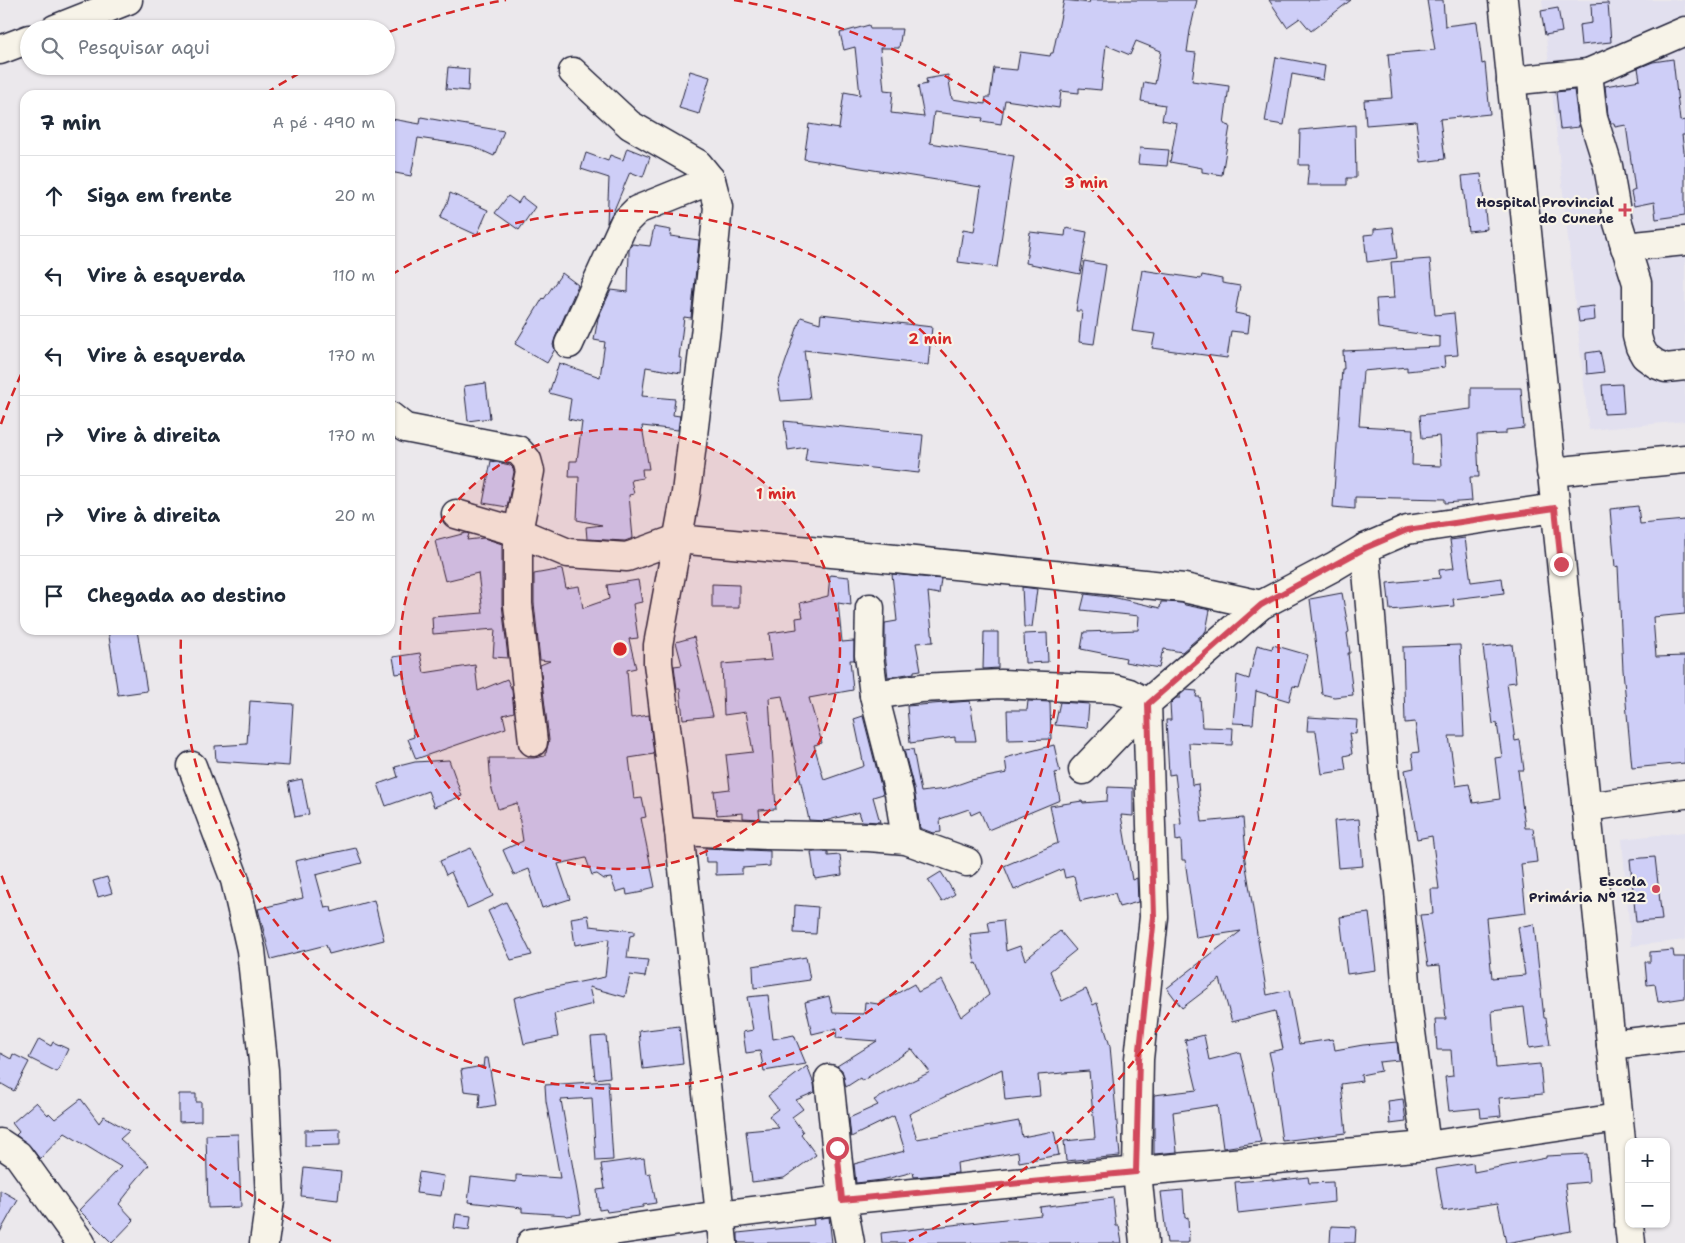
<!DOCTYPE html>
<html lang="pt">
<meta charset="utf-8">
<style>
:root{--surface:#fff;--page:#f2f2f3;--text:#1f2937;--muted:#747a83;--line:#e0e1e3}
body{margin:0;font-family:"Shantell Sans",sans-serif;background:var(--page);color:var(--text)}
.controls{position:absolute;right:15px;bottom:15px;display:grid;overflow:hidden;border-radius:10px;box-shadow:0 1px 4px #0004}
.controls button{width:45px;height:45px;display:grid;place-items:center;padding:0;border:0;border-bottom:1px solid var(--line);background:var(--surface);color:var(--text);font:25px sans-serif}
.stop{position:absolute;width:15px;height:15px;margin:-11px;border:4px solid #d1495b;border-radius:50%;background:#fff}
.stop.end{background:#d1495b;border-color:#fff;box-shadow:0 1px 5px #0008}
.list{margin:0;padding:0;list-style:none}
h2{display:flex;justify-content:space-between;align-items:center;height:65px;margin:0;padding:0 20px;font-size:21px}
h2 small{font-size:16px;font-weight:400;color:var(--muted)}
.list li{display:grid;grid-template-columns:32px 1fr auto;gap:15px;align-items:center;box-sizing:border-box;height:80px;padding:0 20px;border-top:1px solid var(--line)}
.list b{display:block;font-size:19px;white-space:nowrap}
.list em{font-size:16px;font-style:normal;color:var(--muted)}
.icon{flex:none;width:28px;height:28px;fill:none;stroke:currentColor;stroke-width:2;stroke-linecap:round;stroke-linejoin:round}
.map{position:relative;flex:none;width:1685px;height:1243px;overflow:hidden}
.search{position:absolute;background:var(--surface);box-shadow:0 1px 4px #0004;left:20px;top:20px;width:375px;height:55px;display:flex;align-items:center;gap:12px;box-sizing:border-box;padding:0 18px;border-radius:28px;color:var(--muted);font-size:19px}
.panel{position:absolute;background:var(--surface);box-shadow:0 1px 4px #0004;left:20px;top:90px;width:375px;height:545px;border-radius:15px}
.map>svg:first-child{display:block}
.built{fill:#e2e0ef}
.building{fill:#cecef7;stroke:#22223b}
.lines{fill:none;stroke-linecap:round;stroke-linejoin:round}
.minor-casing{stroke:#22223b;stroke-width:31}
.minor{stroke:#f7f3e8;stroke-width:28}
.route{stroke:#d1495b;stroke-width:6}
.ring{fill:none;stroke:#d62828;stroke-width:2.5;stroke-dasharray:9 6}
.poi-dot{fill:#d1495b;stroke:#f7f3e8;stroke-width:2}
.labels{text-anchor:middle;stroke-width:4.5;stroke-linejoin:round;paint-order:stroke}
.poi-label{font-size:14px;font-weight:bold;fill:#22223b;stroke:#f7f3e8;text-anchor:end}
.centre{fill:#d62828;stroke:#f7f3e8;stroke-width:2.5}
.ring-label{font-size:15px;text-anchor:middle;font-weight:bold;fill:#d62828;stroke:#f7f3e8;stroke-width:4.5;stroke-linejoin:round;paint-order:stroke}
</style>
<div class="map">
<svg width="1685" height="1243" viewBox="0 0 1685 1243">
<rect width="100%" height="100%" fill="#ebe8ec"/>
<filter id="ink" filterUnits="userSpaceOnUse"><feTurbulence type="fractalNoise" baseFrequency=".02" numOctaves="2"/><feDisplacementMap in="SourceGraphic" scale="10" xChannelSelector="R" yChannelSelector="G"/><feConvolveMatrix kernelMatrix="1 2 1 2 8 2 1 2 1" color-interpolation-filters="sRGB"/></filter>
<g filter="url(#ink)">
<g class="built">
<path d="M1542,0H1685V421L1589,430Z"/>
<path d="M1685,832V940L1631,946L1622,839Z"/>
</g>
<g class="building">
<path d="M1064,0L1089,3L1090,0H1197L1190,31L1187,52L1196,53L1192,81L1229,86L1224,124L1230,126L1222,175L1202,172V168L1170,162L1177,123L1162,120L1165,105L1141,101L1144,82L1155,84L1161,51L1136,41L1130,55L1106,45L1101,90L1079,88V93L1061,91L1059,108L1005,100L1001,124L982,121L983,118L934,112L930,143L1014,156L997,267L958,262L963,230L974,232L981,187L804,159L809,124L839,129L844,92L860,95L855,47L844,50L840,33L869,25L870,29H902L899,48H880L884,90L893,91L891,113L924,117L918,86L927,84L926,79L948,75L952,99L985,104L986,97H990L994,68L1017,70L1020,52L1050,56L1051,53H1053Z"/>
<path d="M1269,0H1351L1311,31L1300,18L1287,27Z"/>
<path d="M1427,0H1443L1445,26L1477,22L1482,64L1485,63L1490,114L1440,119L1445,159L1421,162L1416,121L1366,125L1364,100L1392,98L1388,54L1435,50Z"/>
<path d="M1608,3L1611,42L1581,45L1579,25L1592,23L1591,4Z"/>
<path d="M1558,8L1562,32L1545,35L1541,11Z"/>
<path d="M1276,57L1325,66L1323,80L1292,74L1284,125L1265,122Z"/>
<path d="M1673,59L1680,121L1685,120V135H1682L1685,159V215L1656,219L1654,202L1634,206L1631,192L1635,190L1626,125L1615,127L1614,123H1611L1608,115L1605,86L1640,80L1638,68L1653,62Z"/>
<path d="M448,67L469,69L468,91L446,89Z"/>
<path d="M690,71L710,77L699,114L679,108Z"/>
<path d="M1574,90L1579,127L1560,129L1556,92Z"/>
<path d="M421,117L443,121L504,131L494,156L472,146L418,138L411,176L390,172V132L392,119L420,124Z"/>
<path d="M1355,125L1356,178H1347V185H1307L1309,165H1299L1300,130Z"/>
<path d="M627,148L650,157L643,177L630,172L614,210L607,223L609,178L581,169L586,153L608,161L610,155L623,160Z"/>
<path d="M1140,148L1169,150L1167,166L1138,164Z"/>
<path d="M1481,174L1487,229L1468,231L1462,176Z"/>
<path d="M450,193L488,210L477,235L440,218L448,201Z"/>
<path d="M508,196L518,203L522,197L535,207L519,230L495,213Z"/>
<path d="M654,227L671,230L670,236L699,240L691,318L684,317L679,358H682L681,373L646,367L642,396L675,399L673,415L680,416L678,430L642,426L649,469H642L643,478L631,480L634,494L629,495L633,538L625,541L587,539L586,527L602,525L577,520L579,477H569L570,461H577L582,422L568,419L571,399L549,393L559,363L600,377L605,342L594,340L598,318L611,290L628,292L629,250L632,244L650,246Z"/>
<path d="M1393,227L1397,258L1367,262L1364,235L1374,234V229Z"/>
<path d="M1066,228L1087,232L1080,274L1026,263L1030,232L1065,236Z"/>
<path d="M1430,259L1435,315L1454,313L1458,355L1444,356L1445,367L1407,371V367L1363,371L1359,426L1413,429L1412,465L1441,466L1439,436L1422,438L1420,415L1471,409V388H1521L1524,428L1506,430V434L1477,435L1479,477H1470L1472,501L1445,503V499L1355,497V509L1333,507L1342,369H1344L1343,351L1440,347V337L1378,328L1376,299L1394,298L1391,262Z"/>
<path d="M1084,261L1106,265L1094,344L1079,342L1082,311H1076Z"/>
<path d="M1142,270L1201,279L1202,275L1222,279V283L1240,286L1235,313L1250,316L1248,333L1231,331L1227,358L1152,348L1155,334L1132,331Z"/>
<path d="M562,273L578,285L555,338L553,345L555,349L547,363L515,344L543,298L544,299Z"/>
<path d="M1594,306L1595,320L1579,322L1577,308Z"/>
<path d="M821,314L932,327L928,365L804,350L810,399L781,401L778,384L801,317L820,323Z"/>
<path d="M1600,351L1604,372L1587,374L1586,353Z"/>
<path d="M486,383L490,418L468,421L464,386Z"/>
<path d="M1622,384L1624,413L1604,414L1602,385Z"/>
<path d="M784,421L923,435L919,473L805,461L807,447L788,450Z"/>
<path d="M491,461L510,465L513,468L514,472L507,507L483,503Z"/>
<path d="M1638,506L1640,524L1685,520V614L1653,617L1656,657L1685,656V763L1632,768L1623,670L1618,566L1615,567L1610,509Z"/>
<path d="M466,533L469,534L467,540L484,538L502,544V604L508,658L493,657L495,629L433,634L432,617L483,613L478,573L445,581L435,541Z"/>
<path d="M1465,538L1471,582L1502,578L1504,593L1453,599L1454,606L1431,608V606L1390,610L1387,583L1440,578L1439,570L1454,568L1450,540Z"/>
<path d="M562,569L566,588L579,586L583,608L609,599L607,585L638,580L642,602L633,604L638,638L629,639L636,668L627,670L631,718L649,715L654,754L629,758L634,799L642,798L646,817L641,818L655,887L643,890V892L627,895L626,889L616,892L611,878L604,879L597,874L592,875L586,858L558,864L570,899L542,908L529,869L514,875L503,850L523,841L517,803L498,809L491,786L489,758H534L545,756V753H546L549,740L540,665L550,661L540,660L534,603V574Z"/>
<path d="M892,574L941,579L939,594L928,592L933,642L916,643L921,670L914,671V673L888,677L885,654V623L897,621Z"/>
<path d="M830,575L849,577L851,605L838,603L842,642L854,641V660H850L853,690L809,698L822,743L814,745L824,780L864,766L854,719L863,716L883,794L873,797L880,822L862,821L859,812L825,821L809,820L782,696L769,698L776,809L759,810L760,819L743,818V813L717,815L714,791L730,789L726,755L753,752L746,712L724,715L722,664L772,660L769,633L797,629L796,618L803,617L800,603L828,596Z"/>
<path d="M712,584L739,585V608H712Z"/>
<path d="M1022,587L1037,589L1032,627H1024Z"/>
<path d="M1342,593L1349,632L1347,633L1350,653H1348L1353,695L1334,697L1322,694L1310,599Z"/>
<path d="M1085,594L1108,597V596L1160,608L1161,602H1165L1182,603L1185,605L1210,610L1206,631L1182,652L1164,649L1163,654L1162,653L1159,668L1125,662L1126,658L1081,649L1084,632L1138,630L1139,616L1081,610Z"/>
<path d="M108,630H137L147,691L118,695Z"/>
<path d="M984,632H998V668L983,669Z"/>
<path d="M1047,633L1048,662L1025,663L1024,634Z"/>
<path d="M694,637L713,716L683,719L680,689H677L674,666L682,665L676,642Z"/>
<path d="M1512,644L1516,682L1507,683L1515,741L1520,740L1524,770H1518L1525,828H1533L1537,862L1521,864L1526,913L1486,918L1492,978L1525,975L1518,927L1534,924L1544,1018H1546L1550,1045L1529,1048L1524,1007L1492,1011L1496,1068L1540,1064L1543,1094L1499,1098L1501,1116L1481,1118L1480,1108L1449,1111L1445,1077L1453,1076L1451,1050H1437L1435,1019H1446L1440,965L1428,966L1420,915L1433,914L1431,889H1439L1432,836L1417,839L1405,770L1414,768L1412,753L1419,752L1415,722L1405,723L1403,647L1460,645L1464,736H1449L1456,786L1469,784L1473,803L1500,799L1495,758L1502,757L1497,723L1493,724L1483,647Z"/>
<path d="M1257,645L1272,649L1273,645L1308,655L1299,687L1293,686L1289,701L1256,691L1253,724L1233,723L1237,675L1249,679Z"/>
<path d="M420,653L424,673L475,665L478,691L507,679L512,690L514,712L503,715L506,728L416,759L408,739L414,737L403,673L396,674L393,657Z"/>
<path d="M1186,690L1197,691L1196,697H1200L1202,727L1233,728L1232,745L1189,743L1192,785L1198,784L1202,822L1243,818L1246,854H1244L1267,995L1289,990L1299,1044L1333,1039L1335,1050L1363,1045L1397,1042L1399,1060L1379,1062L1381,1071L1361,1075L1362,1081L1341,1084L1346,1133L1282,1141L1272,1070H1273L1269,1052L1283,1049L1275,1011L1232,1022L1220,979L1182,1008L1167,988L1241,931L1196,938L1185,860H1182L1181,840L1176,841L1175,825L1181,824L1175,774L1169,775L1166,720H1171L1170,704L1176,698H1180V695Z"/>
<path d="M250,701L293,704L289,766L216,761L215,746L247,744Z"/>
<path d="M970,701L976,741H955V737L910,743L907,706Z"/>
<path d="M1028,701L1050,702L1051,739L1008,740L1007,710H1027Z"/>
<path d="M1060,702L1089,704L1087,728L1055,725Z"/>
<path d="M1308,717L1357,720L1356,734L1349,733L1352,754L1344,756L1346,770L1322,774L1316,731H1307Z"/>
<path d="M1054,745L1060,772L1055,773L1060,800L988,830L980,811L971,815L969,809L940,819L941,832L933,833L920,828L914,789L904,750L913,749L921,792L945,789L971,780L1007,773L1005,758Z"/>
<path d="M449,760L462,796L434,807L428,791L386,806L378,784L398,777L395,767L415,762Z"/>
<path d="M302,779L309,814L295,817L288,782Z"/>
<path d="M1108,787L1133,788V816L1121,815L1132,880L1137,878L1138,902L1119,907L1115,893L1080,901L1074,876L1065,878L1063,869L1014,890L1004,866L1058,843L1050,806L1082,801L1083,803L1107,801Z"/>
<path d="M1359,819L1363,866L1338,868L1334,821Z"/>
<path d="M356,848L362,863L316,875L325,908L331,907L332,912L374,900L384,940L329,954L326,945L271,959L258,909L303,898L295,861Z"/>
<path d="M471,848L493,896L467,908L451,872L446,875L440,861Z"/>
<path d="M705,848L770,851V866L742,868V874L716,875V862H706Z"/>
<path d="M811,852H828V856L840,855L842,875L815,879Z"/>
<path d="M1655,857L1662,920L1636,922L1630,859Z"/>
<path d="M941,872L955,894L942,902L928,880Z"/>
<path d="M107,877L112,893L98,897L93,881Z"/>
<path d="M506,902L532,955L511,960L488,911Z"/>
<path d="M795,905L818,907L816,934L794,933Z"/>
<path d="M1369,913L1376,970L1347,974L1340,917Z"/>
<path d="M588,915L590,926L634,931V935L630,936L627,958L648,960L645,977L630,975L625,997L589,987L593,1004L554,1014L558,1037L524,1044L514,998L550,988L605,977L609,939L575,945L571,918Z"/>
<path d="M1003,920L1006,951L1020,946L1025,960L1060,931L1076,950L1050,971L1062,1001L1086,989L1093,1005L1097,1003L1110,1046L1120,1156L1066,1161L1064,1141L1095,1138L1089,1071L1038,1075L1040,1096L1005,1100L1002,1069L909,1114L917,1139L1019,1121L1022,1137L1054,1131L1059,1155L1019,1162L1018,1152L957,1163L958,1173L914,1177L913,1172L882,1180L856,1183L854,1164L905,1151L894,1116L851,1137L849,1118L878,1105L874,1100L930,1072L912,1049L862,1081L860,1078L846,1087L842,1070L837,1066L877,1041L836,1038L837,1028L812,1034L805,1002L829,996L833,1013L864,1014L865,1002L878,1004L914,984L918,992L942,980L961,1017L989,995L977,963L975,964L970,934L990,932L988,922Z"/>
<path d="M1673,950L1674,957H1685V998L1658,1002L1655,984L1647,985L1645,962H1650V952Z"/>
<path d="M806,957L810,980L754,988L753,966Z"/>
<path d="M768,995L773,1039L794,1035L806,1064L764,1071L760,1051L746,1053L743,1032L753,1030L747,997Z"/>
<path d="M679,1026L683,1064L643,1069L639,1031Z"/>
<path d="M1204,1035L1209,1060L1240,1052L1261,1142L1223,1148L1217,1105L1173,1112L1177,1152L1154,1154V1095L1197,1090L1185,1040Z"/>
<path d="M606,1036L610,1077L595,1079L591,1037Z"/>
<path d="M39,1039L51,1046L53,1042L68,1049L57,1072L29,1058Z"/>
<path d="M0,1053L11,1059L13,1054L29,1062L14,1091L0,1083Z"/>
<path d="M484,1058H488L496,1105L479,1108L480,1093L464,1091L461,1070L482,1066L483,1069Z"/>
<path d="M807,1066L814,1084L815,1092L796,1100L803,1109L792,1117L803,1132L801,1134L816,1155L784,1178L752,1182L746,1131L779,1128L769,1116L778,1109L768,1096Z"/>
<path d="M608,1081L613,1160L596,1161L592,1098L561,1100L581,1214L567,1216L566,1215L522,1212V1208L468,1202L471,1177L516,1182V1175L560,1178L546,1101L545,1085Z"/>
<path d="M179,1094H196V1102H201V1121L179,1122Z"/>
<path d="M81,1099L99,1123L104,1116L129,1131L120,1139L149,1165L132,1185L133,1186L119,1204L134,1220L112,1243L79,1210L121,1167L65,1133L40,1159L30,1146L16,1135L19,1132L12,1123L36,1102L48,1115L49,1113L55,1119Z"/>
<path d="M1403,1099L1406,1122L1390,1124L1388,1101Z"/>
<path d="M340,1129V1145L305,1146V1130Z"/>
<path d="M238,1134L241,1207L208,1208L206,1135Z"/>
<path d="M1587,1154L1589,1182L1565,1184L1571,1231L1506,1243L1498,1203L1443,1211L1436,1169L1473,1163L1474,1172L1546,1158V1156Z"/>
<path d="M644,1158L646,1174L650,1173L656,1203L643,1205V1207L607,1212L606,1209L599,1210L597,1190L605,1189L601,1164Z"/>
<path d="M304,1168L341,1172L338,1200L301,1196Z"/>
<path d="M419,1172L444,1176L441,1196L416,1193Z"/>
<path d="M1308,1177L1309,1183L1333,1182L1334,1202L1238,1213L1235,1182L1273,1179V1181Z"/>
<path d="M0,1190L18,1200L0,1232Z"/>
<path d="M1183,1190L1185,1218L1188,1217L1189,1241L1188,1243H1167L1161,1192Z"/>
<path d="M1113,1198L1116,1226H1119L1122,1243H882L881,1233L1041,1215L1040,1207Z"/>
<path d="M456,1214L471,1216L469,1230L454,1228Z"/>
<path d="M829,1217L832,1243H738V1233L814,1225L813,1219Z"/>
<path d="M1331,1226L1356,1227L1355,1243H1330Z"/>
</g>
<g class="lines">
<defs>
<g id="minor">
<path d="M1503,0L1629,1218"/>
<path d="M55,29L128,0"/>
<path d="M0,50L29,39"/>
<path d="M573,72L630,125L698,164L711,180L718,207L706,327L686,493L658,645V663L679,831L723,1243"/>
<path d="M1588,73L1593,118L1608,166L1618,223L1637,283V336L1640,347L1645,356L1656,364L1666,368L1685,366"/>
<path d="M1511,81L1588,73L1685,31"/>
<path d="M1625,247L1685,241"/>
<path d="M569,344L624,223L637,210L711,180"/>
<path d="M390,416L405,428L518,450L527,460L530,471L518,532V604L533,742"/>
<path d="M1551,472L1685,459"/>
<path d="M456,514L518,532L568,553L627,557L677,539L865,556L1184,588L1261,605"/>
<path d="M1365,548L1385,779L1399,891L1408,1009L1426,1146"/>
<path d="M870,608L869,655L874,695L899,793L906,840"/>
<path d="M874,695L921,688L1001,684L1115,689L1129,693L1147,703L1083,770"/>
<path d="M192,766L235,880L251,950L264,1070L270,1200L264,1243"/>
<path d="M1586,807L1685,794"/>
<path d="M679,831L767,835L869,837L906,840L967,862"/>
<path d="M1611,1045L1685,1036"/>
<path d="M829,1079L842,1200L850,1243"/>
<path d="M0,1143L18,1155L81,1243"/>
<path d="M1629,1224L1631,1243"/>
<path d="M531,1243L720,1215L842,1200L1106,1174L1426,1146L1618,1118"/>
<path d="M1144,1243L1137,1172L1139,1059L1154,917L1147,703L1261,605L1333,567L1365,548L1407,530L1555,508"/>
</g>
</defs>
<use href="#minor" class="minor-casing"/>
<use href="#minor" class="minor"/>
</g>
</g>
<g class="lines" filter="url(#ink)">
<path class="route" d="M837,1148L842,1200L1136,1172L1139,1059L1154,917L1148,704L1261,605L1365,548L1407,530L1555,508L1561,564"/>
</g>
<circle cx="620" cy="649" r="220" fill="#d62828" fill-opacity=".12"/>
<g class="ring">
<circle cx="620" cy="649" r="220"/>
<path d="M391 275A439 439 0 1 1 181 634"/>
<path d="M331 1241A659 659 0 0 1 1 874M1 424A659 659 0 0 1 23 370M266 93A659 659 0 0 1 311 67M389 32A659 659 0 0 1 506 0M734 0A659 659 0 0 1 909 1241"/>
</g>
<g class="poi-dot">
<path d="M1622.5 202.5h5v5h5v5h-5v5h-5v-5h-5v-5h5z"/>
<circle cx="1656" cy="889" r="5"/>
</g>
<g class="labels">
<g class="poi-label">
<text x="1614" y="207">Hospital Provincial<tspan x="1614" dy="16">do Cunene</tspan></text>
<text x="1646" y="886">Escola<tspan x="1646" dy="16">Primária Nº 122</tspan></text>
</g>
</g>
<circle cx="620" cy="649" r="8" class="centre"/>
<g class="ring-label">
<text x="1086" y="188">3 min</text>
<text x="930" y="344">2 min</text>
<text x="776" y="499">1 min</text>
</g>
</svg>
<div class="controls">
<button>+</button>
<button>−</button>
</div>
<div class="stop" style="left:837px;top:1148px"></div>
<div class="stop end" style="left:1561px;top:564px"></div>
<div class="search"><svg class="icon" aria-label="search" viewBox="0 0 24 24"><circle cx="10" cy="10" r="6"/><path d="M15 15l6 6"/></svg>Pesquisar aqui</div>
<section class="panel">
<h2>7 min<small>A pé · 490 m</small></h2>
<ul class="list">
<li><svg class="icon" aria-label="ahead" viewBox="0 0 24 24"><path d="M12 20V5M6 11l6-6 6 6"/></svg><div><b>Siga em frente</b></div><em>20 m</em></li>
<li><svg class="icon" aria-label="left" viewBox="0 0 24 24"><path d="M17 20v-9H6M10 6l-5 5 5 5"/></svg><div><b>Vire à esquerda</b></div><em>110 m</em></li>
<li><svg class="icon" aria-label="left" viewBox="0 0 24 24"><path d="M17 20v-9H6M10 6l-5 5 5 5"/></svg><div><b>Vire à esquerda</b></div><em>170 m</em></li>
<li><svg class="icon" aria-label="right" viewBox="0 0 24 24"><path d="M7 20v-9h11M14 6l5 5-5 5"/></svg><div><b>Vire à direita</b></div><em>170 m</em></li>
<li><svg class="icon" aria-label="right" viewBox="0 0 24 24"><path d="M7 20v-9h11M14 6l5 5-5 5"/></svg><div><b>Vire à direita</b></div><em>20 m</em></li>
<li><svg class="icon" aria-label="arrive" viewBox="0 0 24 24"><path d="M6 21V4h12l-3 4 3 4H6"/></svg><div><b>Chegada ao destino</b></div></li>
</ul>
</section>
</div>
